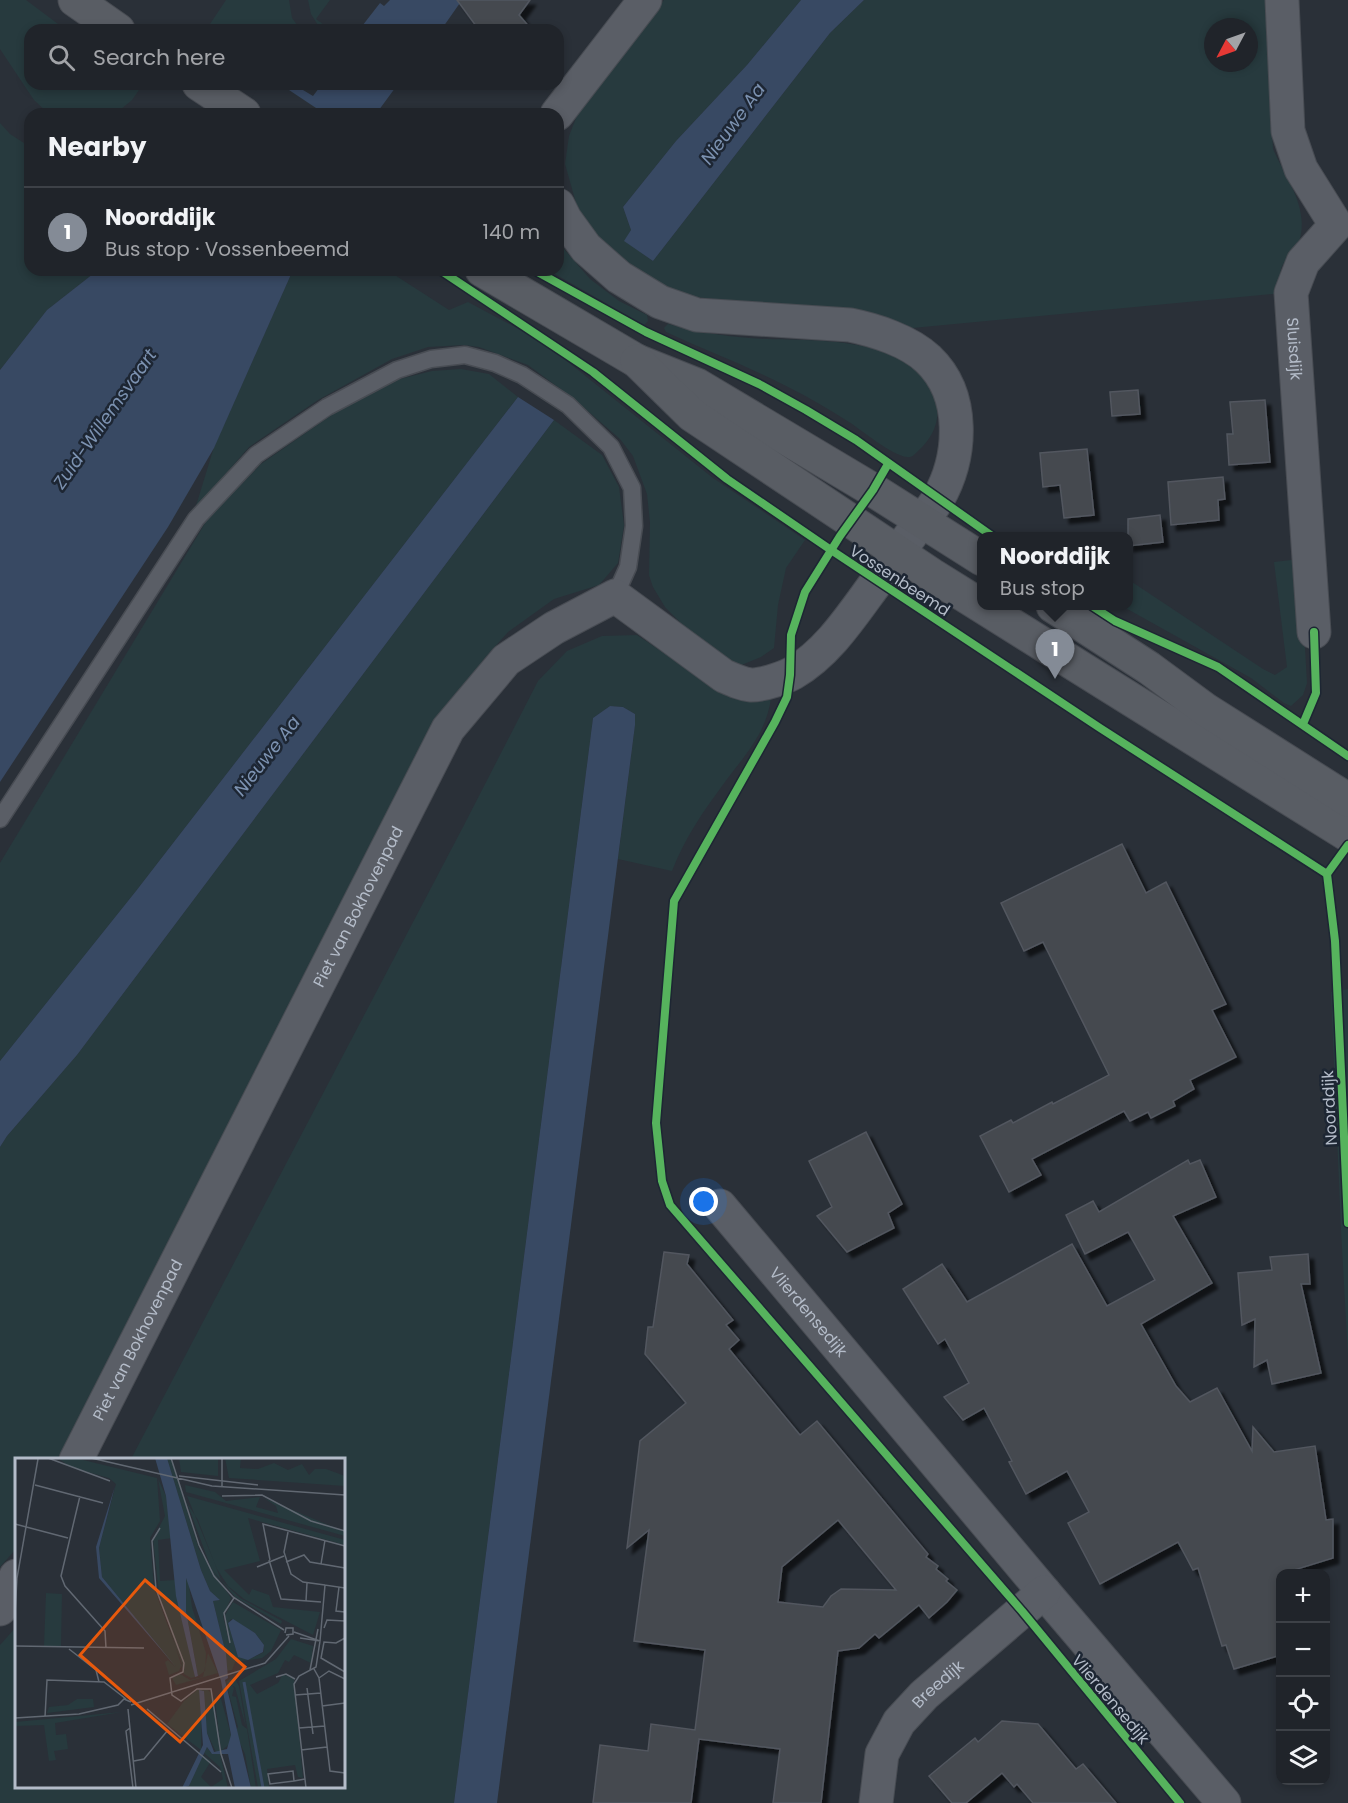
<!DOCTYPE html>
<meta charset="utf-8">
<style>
:root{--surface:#20242a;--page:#2d3036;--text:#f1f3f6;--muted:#a2a4a8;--line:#3d4147;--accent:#848b96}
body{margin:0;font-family:Poppins,sans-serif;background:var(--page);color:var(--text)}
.controls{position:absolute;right:18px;bottom:18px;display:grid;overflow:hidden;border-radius:12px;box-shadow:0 3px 9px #0003}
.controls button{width:54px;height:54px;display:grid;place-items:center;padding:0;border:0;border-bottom:2px solid var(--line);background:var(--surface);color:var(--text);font:30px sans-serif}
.compass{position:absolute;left:1204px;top:18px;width:54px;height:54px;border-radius:50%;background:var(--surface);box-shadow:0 3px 9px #0003;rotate:229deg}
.you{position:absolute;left:704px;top:1202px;width:21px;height:21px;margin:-15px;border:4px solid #fff;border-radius:50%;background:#1a73e8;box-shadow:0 0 0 9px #1a73e833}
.badge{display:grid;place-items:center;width:39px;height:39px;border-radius:50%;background:var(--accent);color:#fff;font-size:20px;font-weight:700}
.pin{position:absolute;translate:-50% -50px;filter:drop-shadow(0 2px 3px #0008)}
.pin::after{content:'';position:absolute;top:32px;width:21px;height:18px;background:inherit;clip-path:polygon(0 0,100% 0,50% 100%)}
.popup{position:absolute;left:977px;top:532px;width:156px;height:78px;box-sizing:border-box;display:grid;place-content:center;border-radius:12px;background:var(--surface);filter:drop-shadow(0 2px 4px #0005);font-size:20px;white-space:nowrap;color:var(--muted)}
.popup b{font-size:22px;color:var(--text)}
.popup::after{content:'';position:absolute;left:50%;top:100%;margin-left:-12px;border:12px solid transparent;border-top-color:var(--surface)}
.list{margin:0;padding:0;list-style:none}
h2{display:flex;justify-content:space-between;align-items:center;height:78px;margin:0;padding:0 24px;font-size:26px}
h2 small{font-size:20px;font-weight:400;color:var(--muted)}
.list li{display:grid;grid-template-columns:39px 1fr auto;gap:18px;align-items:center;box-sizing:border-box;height:90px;padding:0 24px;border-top:2px solid var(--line)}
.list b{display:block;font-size:22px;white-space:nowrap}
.list p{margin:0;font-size:20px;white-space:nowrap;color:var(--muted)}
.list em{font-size:20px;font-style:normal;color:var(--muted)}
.icon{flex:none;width:33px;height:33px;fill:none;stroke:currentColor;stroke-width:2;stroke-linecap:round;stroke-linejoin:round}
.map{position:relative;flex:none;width:1348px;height:1803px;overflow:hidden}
.search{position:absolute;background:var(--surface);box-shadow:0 3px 9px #0003;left:24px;top:24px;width:540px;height:66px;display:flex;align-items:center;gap:15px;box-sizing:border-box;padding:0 21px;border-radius:18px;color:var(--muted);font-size:22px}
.panel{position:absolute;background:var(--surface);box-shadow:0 3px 9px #0003;left:24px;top:108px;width:540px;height:168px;border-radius:18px}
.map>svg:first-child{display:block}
.green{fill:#273a3e;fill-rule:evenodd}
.water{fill:#384963}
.pier{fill:#2a3038}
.building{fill:#444950;stroke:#52575f;stroke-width:1.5;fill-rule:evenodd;filter:url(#shadow)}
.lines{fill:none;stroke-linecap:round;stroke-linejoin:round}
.lane-casing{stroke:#484c53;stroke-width:19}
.street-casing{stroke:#484c53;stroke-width:35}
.secondary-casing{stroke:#484c53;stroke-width:35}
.lane{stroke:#5a5e66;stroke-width:16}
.street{stroke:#5a5e66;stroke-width:33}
.secondary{stroke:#595d64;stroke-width:33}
.cycleway-casing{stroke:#1d2633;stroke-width:11}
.cycleway{stroke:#56b35d;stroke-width:8}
.labels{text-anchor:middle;stroke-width:5;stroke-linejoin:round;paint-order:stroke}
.street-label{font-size:16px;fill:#b4bcc9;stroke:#1d2633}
.water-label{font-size:18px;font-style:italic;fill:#7c92b1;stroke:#1d2633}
.inset-river{fill:none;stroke:#384963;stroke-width:3}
.inset-road{fill:none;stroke:#616872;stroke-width:1.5}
.view{fill:#e8590c;fill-opacity:0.15;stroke:#e8590c;stroke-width:3}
.inset-edge{fill:none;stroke:#b4bcc9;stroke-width:3}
</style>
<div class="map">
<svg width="1348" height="1803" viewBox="0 0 1348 1803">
<defs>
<filter id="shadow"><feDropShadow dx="5.5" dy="5.5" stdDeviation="1.5" flood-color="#0009"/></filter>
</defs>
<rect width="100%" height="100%" fill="#2a3038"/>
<g class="green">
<path d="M0,0H26L66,30H30V84H137L141,87L132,100L115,114H49L34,100L0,49Z"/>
<path d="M226,0H289L292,18L301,30H213L208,27Z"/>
<path d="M308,0H330L316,19L331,30H321L311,14Z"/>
<path d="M664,0H801L747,65L676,141L623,207L631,230L625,241L653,261L830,33L864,0H1265L1273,149C1286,179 1310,208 1299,242C1296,252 1284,259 1281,269C1279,276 1282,286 1282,293L902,329L802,308L695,297L668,287L627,265L596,239L580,217L565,164L569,136L584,98ZM1213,27H1249V63H1213Z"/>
<path d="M0,123L10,134L30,147V270H98L47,310L0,370Z"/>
<path d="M558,242L590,279L619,301L647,315L648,321L644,325L548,270H558Z"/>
<path d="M293,270H387L449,310L468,302L543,342L713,478L805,540L786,568L778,605L774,648L761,657L739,666L688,630L665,607L653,587L649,575L650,522L647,494L633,456L620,439L574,399L528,365L479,347L464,345L428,347L392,359L318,400L249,447L195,509L214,447Z"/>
<path d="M668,324C695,331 721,336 749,338C806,343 910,330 935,399C942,418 933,438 918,451C915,454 912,458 907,457C891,455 863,431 849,422C830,410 810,398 790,388C750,367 707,351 666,332L664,328Z"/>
<path d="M461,369L489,374L518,397L136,891L0,1061V863L207,520L261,464L333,414L400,379L432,371Z"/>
<path d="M554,420L602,455L619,487L624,525L618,563L599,585L554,599L508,632L483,660L457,706L65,1459L16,1460V1549L0,1567V1147L7,1136L77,1055Z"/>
<path d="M1300,559L1307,683L1303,695L1291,706L1284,703L1251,678L1122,606H1128L1129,580L1263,669L1275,675L1287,667L1274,562Z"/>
<path d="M637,635L716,688L771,698C766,735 743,757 722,786C702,813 684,840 672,871L618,859L635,725V714L623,707L610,706L593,718L454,1803H0V1645L16,1627V1786H344V1460L131,1459L463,827L538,681L567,651L602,636Z"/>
<path d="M1348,989V1357L1341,1230L1331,992Z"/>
</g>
<g class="water">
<path d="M390,0H462L441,30H359L380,3L384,6Z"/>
<path d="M801,0H864L830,33L653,261L624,241L631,230L623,207L676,141L747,65Z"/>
<path d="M264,84H293L313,96L322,84H398L376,114H245Z"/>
<path d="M98,270H293L214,448L168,527L0,782V370L47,310Z"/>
<path d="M518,397L554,420L77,1055L7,1136L0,1147V1061L136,891Z"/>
<path d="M610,706L623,707L635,714V725L497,1803H454L593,718Z"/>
</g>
<path class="pier" d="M260,84H280L325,114H242Z"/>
<g class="building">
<path d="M457,0H530L519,15L532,30H479Z"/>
<path d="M1138,390L1140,414L1112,416L1110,392Z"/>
<path d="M1265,400L1270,462L1229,465L1227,434H1233L1230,402Z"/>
<path d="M1087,449L1094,515L1064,518L1060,485L1043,487L1040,453Z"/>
<path d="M1223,477L1225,499L1218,500L1219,520L1171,525L1168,482Z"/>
<path d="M1160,515L1163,542L1128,546V519Z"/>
<path d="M1122,844L1146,893L1166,882L1226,1004L1212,1010L1236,1057L1190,1080L1194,1089L1173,1101L1175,1106L1151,1118L1148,1112L1130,1121L1124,1111L1032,1159L1041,1175L1009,1192L980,1136L1011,1120L1013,1123L1052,1102L1053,1104L1109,1075L1043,942L1024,951L1001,903Z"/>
<path d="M866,1132L902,1204L888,1213L894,1228L847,1252L817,1216L832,1207L809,1161Z"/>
<path d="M1188,1160L1190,1164L1200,1160L1216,1197L1173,1216L1212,1283L1141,1324L1176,1386L1190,1402L1217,1388L1252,1451L1253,1427L1274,1452L1315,1446L1326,1520L1333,1519V1558L1281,1574V1655L1234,1669L1226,1645L1222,1646L1198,1568L1193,1570L1178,1542L1100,1584L1068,1523L1089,1512L1067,1471L1026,1494L1009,1462L1012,1461L984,1408L963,1420L944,1397L969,1383L945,1339L938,1344L903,1289L942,1264L967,1302L1072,1244L1107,1306L1155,1280L1128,1232L1085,1254L1066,1215L1093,1201L1099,1212Z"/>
<path d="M664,1252L689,1255L687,1264L733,1320L726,1325L739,1340L729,1349L800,1435L817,1421L928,1554L926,1557L938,1566L936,1569L948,1579L946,1581L957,1590L947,1602L929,1618L919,1605L879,1638L875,1634L859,1648L838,1651L821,1803H773L780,1749L699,1739L691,1803H593L600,1745L648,1751L651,1724L695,1730L705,1650L634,1641L649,1530L627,1548L640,1441L686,1403L645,1354L648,1327H653ZM838,1520L896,1590L841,1589L831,1596L823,1607L778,1602L782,1567Z"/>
<path d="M1308,1254L1310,1284H1301L1321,1373L1272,1384L1267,1360L1254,1367L1255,1319L1242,1325L1238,1273L1272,1270L1270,1257Z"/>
<path d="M1002,1721L1038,1724L1076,1769L1083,1764L1116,1803H1033L1017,1784L1014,1787L1002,1773L966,1803H952L929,1776L975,1738L978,1742Z"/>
</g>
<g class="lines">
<defs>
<path id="lane" d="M0,819L196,519L256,455L327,407L397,370L431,359L465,355L495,363L522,375L568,405L611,447L632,488L634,526L628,567L615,596"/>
<g id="street">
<path id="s1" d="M1282,0L1288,131L1301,169L1336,225L1303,262L1291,293L1314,632"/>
<path d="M557,114L645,0"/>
<path id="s2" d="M720,1206L1044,1592L1224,1803"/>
<path id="s3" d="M76,1460L448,729L506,660L554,628L615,596L724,676C747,686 751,688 776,680C782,678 788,676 793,673C831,651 855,610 881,576C893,560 904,544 916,528C923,519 932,509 938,499C962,457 966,395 928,359C909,341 875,330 850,325L697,315L660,302L619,277L586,248L565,219L558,205"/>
<path d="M0,1609L16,1576"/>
<path id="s4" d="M876,1803L882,1754L899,1722L924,1695L1044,1592"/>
</g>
<g id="secondary">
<path d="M75,0L118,30"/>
<path d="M199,84L244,114"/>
<path d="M482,270L637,361L697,385L873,490L982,559"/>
<path d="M637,361L692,415L932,575L1348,835"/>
<path d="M1053,606L1149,668L1206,710L1348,800"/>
</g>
</defs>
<use href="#lane" class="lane-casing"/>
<use href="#street" class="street-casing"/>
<use href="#secondary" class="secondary-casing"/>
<use href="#lane" class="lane"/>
<use href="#street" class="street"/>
<use href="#secondary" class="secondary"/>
<defs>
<g id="cycleway">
<path d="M440,270L593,372L727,479L831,550L1100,728L1327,874"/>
<path d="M534,270L646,332L759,384L806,410L856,440L992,536"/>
<path d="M888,464L873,490L840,536L805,592L791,635L790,675L787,697L775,722L674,901L656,1123L662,1181L670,1205L1022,1611L1180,1803"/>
<path d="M1092,606L1115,621L1218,667L1348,756"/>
<path d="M1303,724L1316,693L1314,632"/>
<path d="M1348,845L1327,874L1335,941L1348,1223"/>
</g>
</defs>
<use href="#cycleway" class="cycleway-casing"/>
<use href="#cycleway" class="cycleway"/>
</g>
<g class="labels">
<g class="street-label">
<text dy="6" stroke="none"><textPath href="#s1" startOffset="376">Sluisdijk</textPath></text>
<text transform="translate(900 580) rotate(33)" y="6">Vossenbeemd</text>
<text dy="6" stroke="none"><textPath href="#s3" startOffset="621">Piet van Bokhovenpad</textPath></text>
<text transform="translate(1329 1108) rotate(-93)" y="6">Noorddijk</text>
<text dy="6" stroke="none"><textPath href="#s2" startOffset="138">Vlierdensedijk</textPath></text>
<text dy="6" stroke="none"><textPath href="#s3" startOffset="135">Piet van Bokhovenpad</textPath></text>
<text dy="6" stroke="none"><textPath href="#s4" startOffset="140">Breedijk</textPath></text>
<text transform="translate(1111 1699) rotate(50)" y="6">Vlierdensedijk</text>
</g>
<g class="water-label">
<text transform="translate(733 124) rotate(-54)" y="6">Nieuwe Aa</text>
<text transform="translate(105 419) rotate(-55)" y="6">Zuid-Willemsvaart</text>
<text transform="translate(267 756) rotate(-52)" y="6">Nieuwe Aa</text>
</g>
</g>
<g transform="translate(15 1458)">
<rect width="330" height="330" fill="#2a3038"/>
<path d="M43,0H60L142,20L145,63L135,80L139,130L167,206L164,213L154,217L150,204L153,202L160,209L87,119L84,90L101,26L94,20L55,9ZM152,0H156L184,91L216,140L208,158L214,183L210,157L218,144L266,172L256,193L247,200L220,204L217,212L210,213L211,196L198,143L205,142L195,133L186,112ZM216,161L240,175L249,187V194L233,202L222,195L213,165ZM164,0H203V18L166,14ZM210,0H226L225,10L243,11L259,5L273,12L287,6L294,17L300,11H311L330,18V28L214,20ZM143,21L151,38L157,80L143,82L145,123L160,122L180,219L176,220L169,216L144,135L138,81L150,58ZM170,27L200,34L211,43L245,39L241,49L263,55L261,48L249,40L330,74V78L171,34ZM172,38L330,82V87L233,60L245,103L209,112L234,137L237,131L254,137L258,149L305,154L298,177L229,141L213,128L202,111ZM172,45L183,62L206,122L225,140L267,163L266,166L220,139L196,110ZM169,121H173L177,149L191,195L190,213L183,218L171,153ZM31,135L47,136L46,188H29ZM276,181L298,188L296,205L279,197L274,204L270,202L263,215L235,227L242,236L263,225L268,216L279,221L288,320L283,319L280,307L252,311L254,330H243L224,223L261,201ZM193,195L203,215L161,227L157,220L165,216L175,222L188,219ZM219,219L224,228L231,269L220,229L210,224ZM211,225H215L217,227L219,230L217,238L221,239L227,267L232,271L241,330H236L230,296L220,274L223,269ZM192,231L197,236L204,278L205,293L201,294L192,275L187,232L186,292L152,266L169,243L182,232ZM62,241H78L79,249L32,255L34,249L53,247ZM206,241L216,277V285L206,293L200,242ZM107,254L40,265L41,277L51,276L53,291L39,293L41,302L34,303L29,267L0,268V264ZM192,289L196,295L205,296L213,330H173L188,297L196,303L186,319L196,329L208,321L205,309L189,295Z" fill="#273a3e" fill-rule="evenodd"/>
<path d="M140,0H152L186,112L195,133L205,142L198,143L211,196L213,220L210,222L236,330H220L213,296H197L192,289L174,328L167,330L188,287L184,232L189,233L192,275L199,294L212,291L216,277L206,223L171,120V153L183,218L180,219L161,138L151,38ZM100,28L84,90L87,119L161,209L84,120L81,89ZM218,161L240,175L249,187L248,194L233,202L223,199L213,165Z" fill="#384963"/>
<path class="inset-river" d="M229,224L248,330"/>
<path class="inset-road" d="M33,0L95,23M76,0L197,28L330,37M156,0L184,87L199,118L218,139L269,172M207,0V29M164,18L243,27M20,27L88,45M65,38L46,118L50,128L90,173L91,190M207,38L247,37L296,63L330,73M0,66L53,80M145,70L137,83L141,131L169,205L168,214L155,220L157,237L166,243L182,231H196L206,296L217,330M273,74L269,94L276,116L288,124L310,127M254,102L266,141L306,144M255,102L248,66L330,88M271,104L289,97L295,104L330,110M306,106L310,82M242,109L269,98M324,129L321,153L330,154M291,143L292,125M0,156L2,120L23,1M309,170L312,162L330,163M279,174L305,183L301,209L284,218L279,226L291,330M270,175L271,170H278V176L271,177M285,180L305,183L310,127L330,130M330,180L321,185L309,184L306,200L330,214M215,185L209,155L219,140M0,188L129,190M54,191L81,212L84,224M299,211L304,220L315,313L330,315M295,212L303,171M261,219L271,216L280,221M304,220L314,213L330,221M292,230L298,276M280,237L306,235M116,247L250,205L274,178M307,248L330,245M113,251L121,330M132,251L206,314M30,259L32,222L89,224L111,241M0,260L64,256L103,247L109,241L116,244M115,270L111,273L118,330M284,270L310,268M286,292L312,289M119,303L129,301L153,272M279,323L278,313L253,316L255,326L279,323L290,321"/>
<path class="view" d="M130,122L230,209L165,284L65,197Z"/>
<rect width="330" height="330" class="inset-edge"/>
</g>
</svg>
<div class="controls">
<button>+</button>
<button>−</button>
<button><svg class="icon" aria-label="locate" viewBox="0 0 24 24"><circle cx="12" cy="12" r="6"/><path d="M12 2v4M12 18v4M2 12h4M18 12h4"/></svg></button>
<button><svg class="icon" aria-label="layers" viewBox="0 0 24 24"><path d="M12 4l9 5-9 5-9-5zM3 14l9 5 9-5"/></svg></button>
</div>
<svg class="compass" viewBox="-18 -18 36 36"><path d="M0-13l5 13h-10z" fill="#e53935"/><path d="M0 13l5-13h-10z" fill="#a2a4a8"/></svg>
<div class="you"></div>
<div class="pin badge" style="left:1055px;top:679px">1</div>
<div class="popup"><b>Noorddijk</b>Bus stop</div>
<div class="search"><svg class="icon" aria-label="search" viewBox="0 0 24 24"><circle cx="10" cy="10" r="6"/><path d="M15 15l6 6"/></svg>Search here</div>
<section class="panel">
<h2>Nearby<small></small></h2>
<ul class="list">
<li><span class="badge">1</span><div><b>Noorddijk</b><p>Bus stop · Vossenbeemd</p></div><em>140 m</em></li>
</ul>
</section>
</div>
